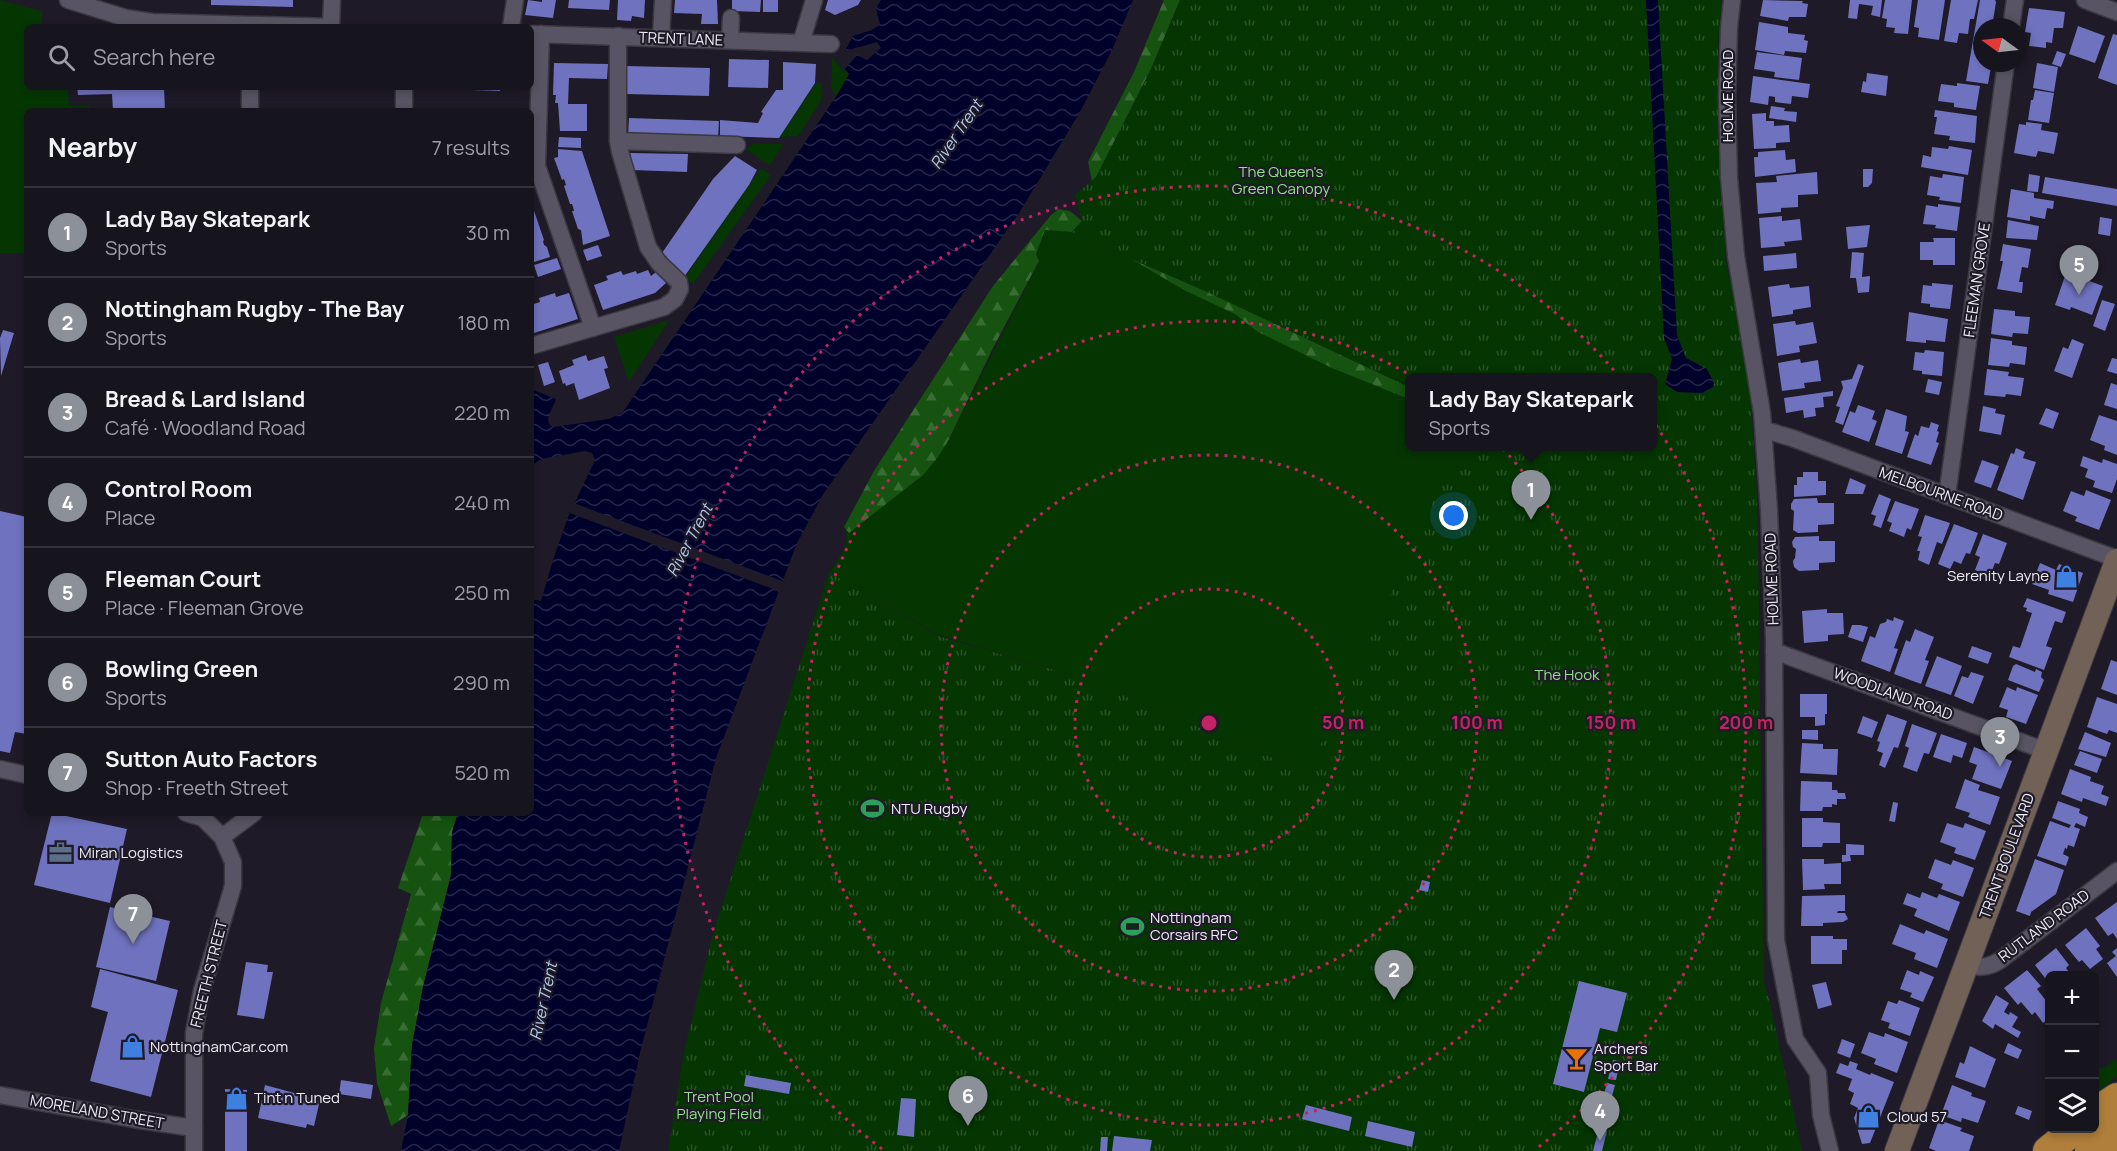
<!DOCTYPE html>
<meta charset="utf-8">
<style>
:root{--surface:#16141d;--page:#1f1d26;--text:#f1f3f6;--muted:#9e9ea4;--line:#35333b;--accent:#8c9099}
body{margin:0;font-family:Manrope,sans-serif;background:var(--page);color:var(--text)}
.controls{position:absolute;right:18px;bottom:18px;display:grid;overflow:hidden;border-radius:9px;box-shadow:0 3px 9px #0003}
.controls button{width:54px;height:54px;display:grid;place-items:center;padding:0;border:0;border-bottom:2px solid var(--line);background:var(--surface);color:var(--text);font:30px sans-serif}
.compass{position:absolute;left:1973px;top:18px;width:54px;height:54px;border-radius:50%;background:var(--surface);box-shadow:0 3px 9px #0003;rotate:285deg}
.you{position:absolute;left:1454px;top:516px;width:21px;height:21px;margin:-15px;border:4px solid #fff;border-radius:50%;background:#1a73e8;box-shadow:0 0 0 9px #1a73e833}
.badge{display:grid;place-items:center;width:39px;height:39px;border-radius:50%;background:var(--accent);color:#fff;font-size:20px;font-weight:700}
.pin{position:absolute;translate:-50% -50px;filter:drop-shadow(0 2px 3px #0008)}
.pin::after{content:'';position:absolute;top:32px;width:21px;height:18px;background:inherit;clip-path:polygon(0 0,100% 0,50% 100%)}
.popup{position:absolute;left:1405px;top:373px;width:252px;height:78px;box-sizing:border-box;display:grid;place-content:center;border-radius:9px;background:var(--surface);filter:drop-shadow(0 2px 4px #0005);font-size:20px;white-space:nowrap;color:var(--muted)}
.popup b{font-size:22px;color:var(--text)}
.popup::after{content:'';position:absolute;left:50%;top:100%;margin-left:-12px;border:12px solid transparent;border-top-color:var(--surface)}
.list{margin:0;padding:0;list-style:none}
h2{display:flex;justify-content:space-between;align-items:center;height:78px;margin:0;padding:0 24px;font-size:26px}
h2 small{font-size:20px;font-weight:400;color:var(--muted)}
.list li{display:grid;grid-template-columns:39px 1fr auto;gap:18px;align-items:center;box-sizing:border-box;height:90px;padding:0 24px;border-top:2px solid var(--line)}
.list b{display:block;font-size:22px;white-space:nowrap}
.list p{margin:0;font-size:20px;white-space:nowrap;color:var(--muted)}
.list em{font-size:20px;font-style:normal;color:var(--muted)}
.icon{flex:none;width:33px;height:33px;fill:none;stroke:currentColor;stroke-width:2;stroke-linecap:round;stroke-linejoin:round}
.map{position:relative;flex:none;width:2117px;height:1151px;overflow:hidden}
.search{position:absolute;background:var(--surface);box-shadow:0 3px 9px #0003;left:24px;top:24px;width:510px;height:66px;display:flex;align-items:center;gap:15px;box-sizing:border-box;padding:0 21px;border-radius:9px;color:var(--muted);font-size:22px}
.panel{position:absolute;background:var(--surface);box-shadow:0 3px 9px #0003;left:24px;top:108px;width:510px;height:708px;border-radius:9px}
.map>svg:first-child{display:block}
.green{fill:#053602}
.forest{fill:url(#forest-firs)}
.park{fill:url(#park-tufts)}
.water{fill:url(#water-waves)}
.pier{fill:#1e1a27}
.building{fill:#6f72be}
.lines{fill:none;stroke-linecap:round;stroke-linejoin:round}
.street-casing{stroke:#3a3841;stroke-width:19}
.secondary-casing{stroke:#3a3841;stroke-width:26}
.highway-casing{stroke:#3a3841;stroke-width:32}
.street{stroke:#585463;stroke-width:16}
.secondary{stroke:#726157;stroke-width:24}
.highway{stroke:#af7f3b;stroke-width:30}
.ring{fill:none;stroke:#c42363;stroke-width:3;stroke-dasharray:3 6}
.labels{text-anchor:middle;stroke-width:4.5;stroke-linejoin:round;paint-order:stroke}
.street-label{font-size:15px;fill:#edebf4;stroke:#1e1a27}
.park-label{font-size:15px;fill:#90e287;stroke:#1e1a27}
.poi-label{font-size:15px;fill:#edebf4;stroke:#1e1a27;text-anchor:start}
.water-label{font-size:16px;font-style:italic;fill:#b1caef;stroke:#1e1a27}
.centre{fill:#c42363;stroke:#1e1a27;stroke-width:3}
.ring-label{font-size:18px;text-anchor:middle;font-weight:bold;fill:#c42363;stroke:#1e1a27;stroke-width:4.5;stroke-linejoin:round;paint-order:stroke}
</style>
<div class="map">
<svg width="2117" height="1151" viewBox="0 0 2117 1151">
<defs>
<pattern id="forest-firs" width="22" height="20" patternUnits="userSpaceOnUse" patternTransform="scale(1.5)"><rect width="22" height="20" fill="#165310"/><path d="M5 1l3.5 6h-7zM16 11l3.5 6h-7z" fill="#386c33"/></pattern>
<pattern id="park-tufts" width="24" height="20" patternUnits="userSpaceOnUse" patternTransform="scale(1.5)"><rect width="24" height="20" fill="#053602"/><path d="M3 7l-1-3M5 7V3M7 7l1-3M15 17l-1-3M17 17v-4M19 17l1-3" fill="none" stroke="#2a5328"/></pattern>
<pattern id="water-waves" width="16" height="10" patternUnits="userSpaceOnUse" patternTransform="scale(1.5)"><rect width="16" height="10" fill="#00012b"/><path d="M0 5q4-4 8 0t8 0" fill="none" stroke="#26264a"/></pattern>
</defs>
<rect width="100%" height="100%" fill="#1e1a27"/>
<g class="green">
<path d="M0,0L42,11V27H27V87H68L69,105H89L90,111H27V253H0Z"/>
<path d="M830,55L844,71L849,74L837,95L831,89L832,60Z"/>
<path d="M816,83H822L821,101L798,136L780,137Z"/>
<path d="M753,143L783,144L770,166L746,149Z"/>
<path d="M761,168L771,175L693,284L685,277Z"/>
<path d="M1045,230L1072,232L1205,291L1409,387L1410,446H1652L1757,496L1760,655L1306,772L1082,678L938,635L868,593L829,573C838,559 851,545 845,529L866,521L948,441L1039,262L1036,254Z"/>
<path d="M669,320L629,382L614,337Z"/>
<path d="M2117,1059V1076L2095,1094V1069L2104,1068Z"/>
</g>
<g class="forest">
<path d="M1164,0H1180L1151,69L1096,178L1092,181L1088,162L1134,72Z"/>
<path d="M1059,209L1070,211L1082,221L1072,232L1045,230L1036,254L1039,261L993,348L948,441L938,457L923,475L849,533L844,527L874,471L993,286L1051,215Z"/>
<path d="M1131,259L1205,291L1409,387V399L1332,368L1258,332L1235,314L1186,291Z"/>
<path d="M423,813H458L452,832L451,875L423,987L412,1045L408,1115L391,1126L377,1083L374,1048L381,1003L411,894L398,888Z"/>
</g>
<path class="park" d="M1180,0H1722L1718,41V134L1726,261L1742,337L1750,393L1757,496L1764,984L1770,1003L1802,1151H668L684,1052L712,937L829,573L868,593L938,636L1082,678L1306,772L1331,725L1458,447L1652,446V378H1410L1409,387L1205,291L1072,232L1082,221L1075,195L1096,177L1151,69Z"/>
<g class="water">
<path d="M881,0H1133L1112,50L1080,112L1021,210L824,493L797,543L716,758L640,1053L619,1151H401L408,1115L412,1045L423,987L451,875L452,832L458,813H531V599L541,601L553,560L568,517L595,460L592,453L585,451L541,459L531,466V389L556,399L548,418L549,424L553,427L609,419L623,412L837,95L849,74L845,69L857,55L867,60L881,48L877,42L845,51L853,36L872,30L880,25L876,8Z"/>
<path d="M1646,0H1658L1677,335L1686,358L1707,369L1714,383L1713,387L1702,393L1677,392L1665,384L1672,359L1664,338Z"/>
</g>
<path class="pier" d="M571,502L785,582L781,592L567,512Z"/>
<g class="building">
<path d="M211,0H293V7L211,5Z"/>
<path d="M528,0L542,2V0H556L553,18L525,15Z"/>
<path d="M569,0H610L609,10L568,8Z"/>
<path d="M618,0H645L644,18L632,16L631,21L617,20Z"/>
<path d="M675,0H717L718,24H701L702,14L674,13Z"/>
<path d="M732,0H761L760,12L732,11Z"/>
<rect x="763" y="0" width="15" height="12"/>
<path d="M828,0H861L858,5L835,15L825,10Z"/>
<path d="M1763,0L1803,1L1802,3L1808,4L1806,17H1789L1788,21L1760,16Z"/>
<path d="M1850,0H1882L1880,17L1871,15L1873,6L1859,4L1857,19L1848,18Z"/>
<path d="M1885,0H1912L1908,34L1894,33L1895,28L1886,27L1887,19L1882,18Z"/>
<path d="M1918,0H1945L1939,40L1918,37L1919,28L1914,27Z"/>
<path d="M1951,0H1978L1974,19H1970L1968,34L1959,33L1957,43L1944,41Z"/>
<path d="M1980,0H1995L1996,2L1992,27H1982V63H1988L1991,67L1988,84L1966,81Z"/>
<path d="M2029,8L2065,12L2063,28H2054L2052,43L2046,42V48L2029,46L2031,33L2025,32Z"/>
<path d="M1759,22L1788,27V33L1805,35L1804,40L1808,41L1806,53L1785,51L1784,55L1755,50Z"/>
<path d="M2078,26L2105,36L2095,63L2069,54Z"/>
<path d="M2113,34L2117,35V85L2098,78Z"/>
<path d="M2057,51L2066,54L2061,67L2052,64Z"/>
<path d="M1757,52L1802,58L1799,80L1774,77L1775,72L1754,69Z"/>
<path d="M729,59L769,60L768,88L728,87Z"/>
<path d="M783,62L816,64L815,83L779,138L720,136V120L758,123L763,113L761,112L776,90H783Z"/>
<path d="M554,63L608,64L607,79L569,78L568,104H587V131H560L558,103H555L556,95H553Z"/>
<path d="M2037,63L2058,67L2054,92L2033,88Z"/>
<path d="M626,66L710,68L709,96L626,94Z"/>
<path d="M1867,73L1888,76L1886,96L1861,92L1863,81L1866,82Z"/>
<path d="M1753,76L1810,84L1808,98L1792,96L1791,104L1775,102V97L1769,96L1768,105L1750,102Z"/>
<path d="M1957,83L1980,86L1976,110L1954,107V103L1938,101L1941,84L1957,86Z"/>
<path d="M77,87H164L165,111H113L112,94L78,95Z"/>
<path d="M423,87H466V90L423,89Z"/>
<path d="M472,87H501L500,91L472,90Z"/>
<path d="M2035,90L2054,93L2049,123L2028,120L2031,100H2033Z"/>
<path d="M1771,106L1785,108L1784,111L1797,112L1796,122L1769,118Z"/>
<path d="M1935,110L1977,116L1975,143L1949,140L1950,136L1934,134L1937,117H1934Z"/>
<path d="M1766,113V121H1774V126L1789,125L1790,142L1776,143V148L1754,149L1752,114Z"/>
<path d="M629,118L719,121L718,140L628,137Z"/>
<path d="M2026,122L2042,124L2041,130L2058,133L2054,154L2038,151L2036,157L2014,153L2019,124L2026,125Z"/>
<path d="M559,137L581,138V148L558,147Z"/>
<path d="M1949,146L1972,150L1968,175L1921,167L1923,155L1931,157L1932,147L1948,149Z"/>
<path d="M558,149L582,151L610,236L583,245L581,230L578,229L572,211H574L573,207L572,204H570L564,186L566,185L564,179L562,180L554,158L558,157Z"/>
<path d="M1785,150L1786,160L1795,159L1796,172L1755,177L1754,157H1758V152Z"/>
<path d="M630,153L688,154L687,172L632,170Z"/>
<path d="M735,156L757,170L749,185L684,277L664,261L667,257L662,253L713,179Z"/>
<path d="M1863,169H1873L1872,183L1868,187H1863Z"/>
<path d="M1817,172L1818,194L1798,195V207L1781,208V212L1758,214L1756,183L1777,182L1776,176Z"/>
<path d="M1943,174L1964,177L1961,203L1939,200L1940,197L1927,195L1930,176L1942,178Z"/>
<path d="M2029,174L2040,176L2038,192L2027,191Z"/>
<path d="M2045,177L2117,189V206L2042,193Z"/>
<path d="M2011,189L2034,193V198L2054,201L2053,209L2047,208L2045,219L2030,216V221L2007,217Z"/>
<path d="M531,202L544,240L543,241L544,245L547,247L550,257L531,263Z"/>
<path d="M1938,204L1960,207L1957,231L1935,228L1936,225L1923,224L1926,205L1938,207Z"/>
<path d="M1782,216V221L1800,219L1802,240L1784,242L1785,246L1761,248L1759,218Z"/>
<path d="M2100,217L2112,219L2110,236L2098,234Z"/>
<path d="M2008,220L2039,226L2037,240L2006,238Z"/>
<path d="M1870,225L1867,247L1848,249L1846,227Z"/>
<path d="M1933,238H1955V265H1933V260H1920V242H1934Z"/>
<path d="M2003,244L2031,249L2028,268L2022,267L2019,282H2023L2022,293L1997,289L2003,261H2000Z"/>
<path d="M598,245L602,256L587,261L583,250Z"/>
<path d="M1852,252L1864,253L1862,277L1870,276L1869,292L1858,293L1856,278H1850Z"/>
<path d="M1796,253L1797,268L1764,271L1763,256Z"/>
<path d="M557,258L561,269L538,277L534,265Z"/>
<path d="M648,270L651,276L656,272L666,283L655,293L603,310L594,285L608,280L606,276L621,271L623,275L636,271L637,274Z"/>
<path d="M2065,276L2083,282L2084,279L2103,286L2092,315L2071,307L2070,310L2055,305Z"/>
<path d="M1932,283L1953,285L1950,309L1930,307V304L1921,303L1923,285L1932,286Z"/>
<path d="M1789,284L1790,288L1809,286L1811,307L1793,310V314L1772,317L1768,287Z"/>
<path d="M555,293L556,297L569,293L578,319L531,334V305L540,302L539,298Z"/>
<path d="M2102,300L2115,304L2105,331L2093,326Z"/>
<path d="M1994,309L2015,311V316L2030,317L2028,334L2013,333L2012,337L1991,334Z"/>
<path d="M1909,312L1948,319L1945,342L1926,340V343L1906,341Z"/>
<path d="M1795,321L1796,325L1813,322L1817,343L1799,346L1800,352L1777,356L1773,324Z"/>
<path d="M3,330L14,333L1,376L0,338Z"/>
<path d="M1991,338L2012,341V345L2027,347L2025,365L2010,363L2009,367L1988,365Z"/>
<path d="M2072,339L2084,344L2072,378L2054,371L2063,347L2068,349Z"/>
<path d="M1925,350L1944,352L1942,376L1922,374V371L1913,370L1915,352L1924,353Z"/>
<path d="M586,355L588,361L604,356L608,368L604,369L610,388L579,400L574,383L566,386L565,383L563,384L559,371L574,365L572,360Z"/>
<path d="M2112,358L2117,359V374L2107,371Z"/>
<path d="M1800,359L1801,363L1818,360L1821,381L1804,383L1805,388L1782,391L1778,363Z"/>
<path d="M548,362L555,382L544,386L538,365Z"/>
<path d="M1858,364L1864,366L1843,425L1835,422L1840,407L1836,406L1843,388L1841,381L1852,379Z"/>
<path d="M1987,369L2009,372L2008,376L2024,378L2021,396L2006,394L2005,397L1984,395Z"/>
<path d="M1928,379L1942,382L1939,395L1925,392Z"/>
<path d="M2111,383L2117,385V409L2104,405Z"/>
<path d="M1833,391V396L1823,397L1824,407L1815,408L1816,416L1804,418L1803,410L1786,413L1784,398Z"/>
<path d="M1858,405L1875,411L1872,419L1877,421L1869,442L1842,432L1850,411L1855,413Z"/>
<path d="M1983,406L1996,409L1995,413L2005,415L2001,435L1979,431Z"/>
<path d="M2046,408L2059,413L2053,429L2039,424Z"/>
<path d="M1886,409L1907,416L1905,431L1909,432L1902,454L1875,445Z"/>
<path d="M2099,415L2117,421V455L2104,450L2105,446L2090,440Z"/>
<path d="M1931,422L1939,425L1937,431L1939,432L1936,442L1939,443L1931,465L1907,457L1915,434L1918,436L1921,426L1929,428Z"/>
<path d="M2016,448L2025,452L2023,458L2036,462L2023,500L1997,490L2011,453L2014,454Z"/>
<path d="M2083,456L2102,463L2103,459L2117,464V479L2112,493L2093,487L2095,481L2085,477L2088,469L2080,466Z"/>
<path d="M1982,460L1999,466L1991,488L1974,482Z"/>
<path d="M1803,472H1818V481H1826V495L1794,497V485H1797V477H1803Z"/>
<path d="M1850,478L1866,485L1863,494H1845Z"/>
<path d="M2086,490L2111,500L2099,530L2075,521L2077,517L2063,511L2071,491L2084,496Z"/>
<path d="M1879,494L1891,499L1881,528L1873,525L1876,516L1871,514Z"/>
<path d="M1817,498L1818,503H1834V524L1818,525V532L1798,533L1793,530L1794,511L1791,509V504L1794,499Z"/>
<path d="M1895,501L1919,509L1911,530L1907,528L1904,537L1889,531L1892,523L1887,521Z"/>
<path d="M0,511L27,517V734L15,732L10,753L0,751Z"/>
<path d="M1925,515L1950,523L1942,544L1937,542L1929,565L1918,560L1920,551H1917L1922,537L1918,536Z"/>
<path d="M1954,524L1978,533L1970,554L1966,553L1961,564L1954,561L1950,569L1938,564Z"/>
<path d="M1983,534L2007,543L1999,564L1995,563L1990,576L1975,570L1980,557L1975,555Z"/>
<path d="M1819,536V541H1835V562L1819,563V570L1799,571L1794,567L1793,561L1795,558L1796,549L1793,547L1792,542L1795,537Z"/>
<path d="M2040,563L2056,570L2059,564L2083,573L2073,602L2048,594L2049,590L2032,584Z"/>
<path d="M2027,598L2066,612L2062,623L2055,621L2046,646L2052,648L2044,670L2009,657L2013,646L2020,648L2032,613L2026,611L2027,608L2023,607Z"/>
<path d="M1827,609V613H1843L1844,634L1828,635V641L1804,643L1802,611Z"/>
<path d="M1894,617L1904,621L1894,648L1898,649L1890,672L1861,661L1870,636L1875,638L1880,624L1886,622L1887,619L1893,621Z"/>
<path d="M1852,625H1860L1868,627L1863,642L1848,637Z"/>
<path d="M1915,629L1934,637L1925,660L1929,661L1921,684L1894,674L1906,640L1910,642Z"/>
<path d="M1972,646L1992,653L1988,664L1968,657Z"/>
<path d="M1937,656L1962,666L1951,695L1925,686Z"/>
<path d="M2111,660L2117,662V695L2101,689Z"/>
<path d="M2016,664L2035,672L2036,669L2042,672L2041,677L2044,680L2039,692L2008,680L2013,666Z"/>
<path d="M1971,672L1984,676L1973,704L1954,696L1962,676L1968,678Z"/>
<path d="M2007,687L2016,691L2017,687L2038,695L2026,724L2006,717L2008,710L1999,707Z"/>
<path d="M1800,694H1827V714H1825V725L1815,726V717H1800Z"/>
<path d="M2097,697L2117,704V733L2109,730L2107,734L2087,727Z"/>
<path d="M1887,714L1907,721L1898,748L1894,747L1885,768L1879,765L1883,753L1877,751L1880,742L1877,741Z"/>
<path d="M1863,716L1878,722L1872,738L1857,733Z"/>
<path d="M1912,724L1937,733L1929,754L1924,753L1917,772L1903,767L1909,748L1905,746Z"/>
<path d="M1802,730H1818V740L1802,739Z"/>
<path d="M2085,732L2111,743L2106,757L2078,749Z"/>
<path d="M1941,734L1967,743L1962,758L1953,755L1951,763L1933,757Z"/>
<path d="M1802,743L1823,744V749H1838L1837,775L1800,773Z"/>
<path d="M1974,747L2012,761L2001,789L1972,779L1977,765L1969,762Z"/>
<path d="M2080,751L2102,759L2097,773L2074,765Z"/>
<path d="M2070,769L2091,777L2090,781L2104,786L2101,794L2109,797L2106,806L2083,798L2082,802L2061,794Z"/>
<path d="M1965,779L1980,785L1978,790L2000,797L1990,825L1968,817L1970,813L1955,808Z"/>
<path d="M1801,781L1832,782V790H1837L1838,793H1845L1846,799H1837V805L1832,804V807H1823L1822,811H1800Z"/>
<path d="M2058,801L2080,809L2079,813L2088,817L2085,827L2076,823L2074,827L2080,829L2074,847L2068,845L2067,849L2065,848L2063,854L2069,857L2066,866L2037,856L2050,821L2069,828L2071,825L2052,818Z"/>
<path d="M1893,802L1898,803L1895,822L1889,821Z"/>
<path d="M52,813L127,829L110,903L34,885Z"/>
<path d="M1802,818H1823V822L1840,823V843H1823L1822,847H1802Z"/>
<path d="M1947,823L1963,828L1965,823L1986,831L1975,860L1954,853L1956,848L1940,842Z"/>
<path d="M1846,844L1864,845V855H1850L1851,861L1842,862V855H1846Z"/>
<path d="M1802,859H1824V864L1841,863V884H1824L1825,889L1803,890Z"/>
<path d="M1935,859L1951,865L1953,860L1974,868L1963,897L1941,889L1943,884L1928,878Z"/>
<path d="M2035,859L2064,870L2056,894L2031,912L2030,916L2016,911Z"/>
<path d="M1422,880L1430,882L1428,892L1419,890Z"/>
<path d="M1922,892L1937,898L1939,894L1960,902L1949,931L1914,916L1917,909L1903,904L1907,893L1920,898Z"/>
<path d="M1845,895V911H1838L1837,913H1845L1848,919L1843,922L1823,923V926H1801L1802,896Z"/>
<path d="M2117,902V939L2113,933L2108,936L2095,918Z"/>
<path d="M110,907L170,921L156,981L96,967Z"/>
<path d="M1900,924L1924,934L1926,930L1948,939L1937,968L1914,959L1916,953L1892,944Z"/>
<path d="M2086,928L2100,946L2096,949L2103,959L2090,969L2082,960L2079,962L2065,945Z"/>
<path d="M1811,936H1833V939H1847V950H1842V964H1811Z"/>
<path d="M2056,948L2069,965L2066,968L2071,975H2049L2048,982L2035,965Z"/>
<path d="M2117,948V977L2107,963L2116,956L2112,952Z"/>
<path d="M246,962L268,965L267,972H273L264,1019L237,1015Z"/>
<path d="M100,969L178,990L151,1097L90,1081L108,1012L91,1007Z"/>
<path d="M1907,970L1919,975L1920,971L1934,977L1923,1002L1910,997L1912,993L1900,989Z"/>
<path d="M2027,970L2041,986L2037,989L2047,1002L2049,1000V1013L2045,1016L2048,1019L2043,1023L2035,1012L2032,1015L2021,1002L2018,1005L2004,988Z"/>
<path d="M1579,981L1627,993L1617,1032L1600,1028L1584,1092L1553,1084Z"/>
<path d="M1826,982L1832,1005L1818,1009L1812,985Z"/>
<path d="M1996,995L2009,1003L2004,1012L2009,1015L2010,1012L2018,1017L2012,1027L2021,1032L2018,1038L1995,1024L1993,1029L1982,1021Z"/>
<path d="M1899,1000L1920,1008L1910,1036L1888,1028L1890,1023L1881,1020L1888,1001L1897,1004Z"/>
<path d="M1869,1032L1884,1037L1885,1033L1908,1042L1897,1073L1874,1064L1876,1059L1861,1053Z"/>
<path d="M1842,1039L1855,1044L1850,1058L1837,1053Z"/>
<path d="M2008,1043L2022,1050L2018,1059L2004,1053Z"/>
<path d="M1970,1046L1996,1059L1985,1088L1955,1077L1960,1062L1964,1064Z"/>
<path d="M1613,1060L1620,1061L1616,1080L1608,1079Z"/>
<path d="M1850,1061L1858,1064L1856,1069L1870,1075L1871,1073L1894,1082L1870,1143L1862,1144L1854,1118L1858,1108L1850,1104L1854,1093L1848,1090L1852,1079L1836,1073L1840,1063L1848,1066Z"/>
<path d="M746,1075L791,1083L789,1094L744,1086Z"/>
<path d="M341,1080L373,1085L371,1099L339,1094Z"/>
<path d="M1607,1083L1615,1085L1611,1100L1603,1098Z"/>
<path d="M265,1085L320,1100L314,1126L307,1124L306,1128L258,1118Z"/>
<path d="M1952,1085L1972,1093L1971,1096L1986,1101L1978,1123L1962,1118L1961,1122L1941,1115Z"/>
<path d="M225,1089L247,1090V1151H225Z"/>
<path d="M901,1098L916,1099L914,1137L897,1135Z"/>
<path d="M1306,1105L1352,1117L1349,1131L1302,1119Z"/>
<path d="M2018,1106L2032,1111L2029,1120L2015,1114Z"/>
<path d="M1939,1120L1962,1128L1960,1131L1974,1136L1969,1151H1936L1929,1148Z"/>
<path d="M1368,1121L1415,1132L1412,1147L1365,1136Z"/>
<path d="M1599,1128L1607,1131L1602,1151H1593Z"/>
<path d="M1114,1136L1152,1140L1150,1151H1112Z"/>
<path d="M1101,1137H1108L1107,1151H1100Z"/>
</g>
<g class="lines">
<defs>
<g id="street">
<path d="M68,0L126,18L152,22L332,27"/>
<path d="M1732,0L1729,28L1727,98L1729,177L1736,256L1762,413L1769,510L1774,638L1776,940L1795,1039L1818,1073L1821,1115L1830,1151"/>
<path d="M2085,0L2117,12"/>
<path d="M331,27L332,0"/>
<path d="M511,27L515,0"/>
<path d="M2011,27L2015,0"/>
<path d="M532,34L831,44"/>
<path d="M541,34L537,166L593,328"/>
<path d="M661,38L663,0"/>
<path d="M730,40L731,18"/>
<path d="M801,43L814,0"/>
<path d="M250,87V111"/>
<path d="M404,111V87"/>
<path d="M618,141L737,145"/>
<path d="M531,346L664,307L675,299L680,289L679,282L659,263L648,247L620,152L618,141V36"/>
<path d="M1764,433L1772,432L1792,438L2117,559"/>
<path d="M1947,496L2006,63"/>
<path d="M1774,651L2046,751"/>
<path d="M0,769L27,775"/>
<path d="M186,813L203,818L222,837L233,862V886L202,990L194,1033V1151"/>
<path d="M222,837L254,813"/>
<path d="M1966,964C1979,968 1987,968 1999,961L2117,871"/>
<path d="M0,1095L139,1120L194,1128"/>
</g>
<path id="secondary" d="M1897,1151L2117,561"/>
<g id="highway">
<path d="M2094,1113L2117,1098"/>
<path d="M2048,1151L2076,1128"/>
<path d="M2090,1151L2108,1139L2117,1127"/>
</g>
</defs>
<use href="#street" class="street-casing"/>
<use href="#secondary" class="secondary-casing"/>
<use href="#highway" class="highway-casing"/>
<use href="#street" class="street"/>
<use href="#secondary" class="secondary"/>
<use href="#highway" class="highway"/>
</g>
<g class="ring">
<circle cx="1209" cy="723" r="134"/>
<circle cx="1209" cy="723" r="268"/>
<circle cx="1209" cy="723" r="402"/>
<path d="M882 1149A537 537 0 1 1 1536 1149"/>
</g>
<defs>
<symbol id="shop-bare" viewBox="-9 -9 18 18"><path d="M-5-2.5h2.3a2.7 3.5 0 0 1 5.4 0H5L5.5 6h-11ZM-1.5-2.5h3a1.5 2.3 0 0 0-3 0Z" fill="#3f7fe0" stroke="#1e1a27" stroke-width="2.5" paint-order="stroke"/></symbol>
<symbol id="stadium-bare" viewBox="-9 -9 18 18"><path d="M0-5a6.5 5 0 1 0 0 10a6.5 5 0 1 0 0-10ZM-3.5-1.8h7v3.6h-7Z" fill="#2e9e5b" stroke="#1e1a27" stroke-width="2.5" paint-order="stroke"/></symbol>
<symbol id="office-bare" viewBox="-9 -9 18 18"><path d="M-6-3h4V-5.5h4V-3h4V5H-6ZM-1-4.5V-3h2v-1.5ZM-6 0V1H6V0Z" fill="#5c6f8a" stroke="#1e1a27" stroke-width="2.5" paint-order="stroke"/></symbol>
<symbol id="bar-bare" viewBox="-9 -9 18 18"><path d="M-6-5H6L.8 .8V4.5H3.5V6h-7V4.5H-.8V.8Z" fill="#e8710a" stroke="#1e1a27" stroke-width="2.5" paint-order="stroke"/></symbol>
</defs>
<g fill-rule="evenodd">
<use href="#shop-bare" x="2050" y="560" width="33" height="33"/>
<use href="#stadium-bare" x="856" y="792" width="33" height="33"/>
<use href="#office-bare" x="44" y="836" width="33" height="33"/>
<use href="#stadium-bare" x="1116" y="910" width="33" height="33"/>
<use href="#shop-bare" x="116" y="1030" width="33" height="33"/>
<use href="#bar-bare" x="1560" y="1042" width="33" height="33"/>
<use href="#shop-bare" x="220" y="1082" width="33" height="33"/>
<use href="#shop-bare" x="1852" y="1100" width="33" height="33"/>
</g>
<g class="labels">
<g class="street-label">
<text transform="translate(681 39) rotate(2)" y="5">TRENT LANE</text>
<text transform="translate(1728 96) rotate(-90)" y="5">HOLME ROAD</text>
<text transform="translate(1977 280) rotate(-82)" y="5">FLEEMAN GROVE</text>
<text transform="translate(1941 494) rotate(20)" y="5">MELBOURNE ROAD</text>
<text transform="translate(1772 579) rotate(-92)" y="5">HOLME ROAD</text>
<text transform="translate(1893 694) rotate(20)" y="5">WOODLAND ROAD</text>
<text transform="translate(2007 856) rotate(-70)" y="5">TRENT BOULEVARD</text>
<text transform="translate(2044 926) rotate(-37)" y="5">RUTLAND ROAD</text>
<text transform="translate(209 974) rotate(-76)" y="5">FREETH STREET</text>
<text transform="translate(97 1112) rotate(10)" y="5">MORELAND STREET</text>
</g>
<g class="park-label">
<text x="1281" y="177">The Queen's<tspan x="1281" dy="17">Green Canopy</tspan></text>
<text x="1567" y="680">The Hook</text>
<text x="719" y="1102">Trent Pool<tspan x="719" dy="17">Playing Field</tspan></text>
</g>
<g class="poi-label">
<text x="2049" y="581" text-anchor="end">Serenity Layne</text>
<text x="891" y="814">NTU Rugby</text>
<text x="79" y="858">Miran Logistics</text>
<text x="1150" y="923">Nottingham<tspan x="1150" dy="17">Corsairs RFC</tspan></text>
<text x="150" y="1052">NottinghamCar.com</text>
<text x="1594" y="1054">Archers<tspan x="1594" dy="17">Sport Bar</tspan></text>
<text x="254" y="1103">Tint n Tuned</text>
<text x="1887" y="1122">Cloud 57</text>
</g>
<g class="water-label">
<text transform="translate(956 134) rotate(-56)" y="6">River Trent</text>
<text transform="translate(689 540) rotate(-62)" y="6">River Trent</text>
<text transform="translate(543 1001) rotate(-78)" y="6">River Trent</text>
</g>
</g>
<circle cx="1209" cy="723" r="9" class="centre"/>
<g class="ring-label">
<text x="1343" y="729">50 m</text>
<text x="1477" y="729">100 m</text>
<text x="1611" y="729">150 m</text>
<text x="1746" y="729">200 m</text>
</g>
</svg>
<div class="controls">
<button>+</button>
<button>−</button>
<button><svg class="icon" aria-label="layers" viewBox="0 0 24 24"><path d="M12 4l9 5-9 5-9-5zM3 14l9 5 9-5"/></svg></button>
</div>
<svg class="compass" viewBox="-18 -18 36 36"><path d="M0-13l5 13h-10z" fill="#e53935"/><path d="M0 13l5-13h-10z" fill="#9e9ea4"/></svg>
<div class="you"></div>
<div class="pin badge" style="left:1531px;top:520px">1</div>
<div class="popup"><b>Lady Bay Skatepark</b>Sports</div>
<div class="pin badge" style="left:1394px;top:1000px">2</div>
<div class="pin badge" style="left:2000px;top:767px">3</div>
<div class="pin badge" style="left:1600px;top:1141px">4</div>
<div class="pin badge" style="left:2079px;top:295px">5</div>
<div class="pin badge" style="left:968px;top:1126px">6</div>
<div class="pin badge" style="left:133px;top:944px">7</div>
<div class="search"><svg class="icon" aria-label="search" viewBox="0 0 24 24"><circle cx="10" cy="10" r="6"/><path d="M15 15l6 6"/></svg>Search here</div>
<section class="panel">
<h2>Nearby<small>7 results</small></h2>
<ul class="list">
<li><span class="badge">1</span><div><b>Lady Bay Skatepark</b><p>Sports</p></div><em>30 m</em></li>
<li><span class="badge">2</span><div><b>Nottingham Rugby - The Bay</b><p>Sports</p></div><em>180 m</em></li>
<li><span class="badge">3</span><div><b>Bread &amp; Lard Island</b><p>Café · Woodland Road</p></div><em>220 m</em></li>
<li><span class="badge">4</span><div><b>Control Room</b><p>Place</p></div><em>240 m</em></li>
<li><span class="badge">5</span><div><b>Fleeman Court</b><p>Place · Fleeman Grove</p></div><em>250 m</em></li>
<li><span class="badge">6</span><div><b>Bowling Green</b><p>Sports</p></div><em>290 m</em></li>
<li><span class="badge">7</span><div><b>Sutton Auto Factors</b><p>Shop · Freeth Street</p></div><em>520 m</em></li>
</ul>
</section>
</div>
